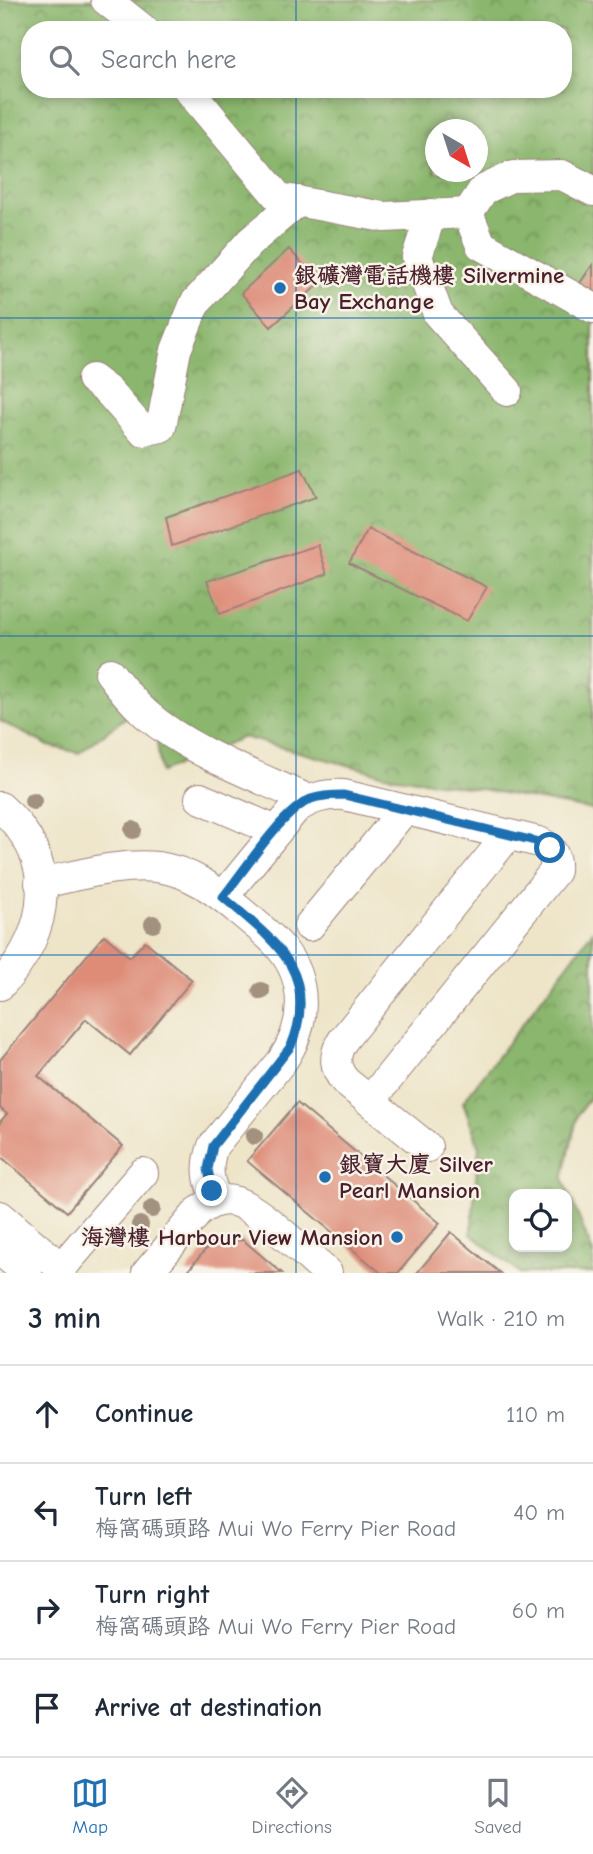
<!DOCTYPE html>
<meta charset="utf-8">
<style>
:root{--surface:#fff;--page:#f2f2f3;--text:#1f2937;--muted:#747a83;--line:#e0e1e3;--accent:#1f6fb2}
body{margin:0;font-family:"Comic Neue","LXGW WenKai TC",sans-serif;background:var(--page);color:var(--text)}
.controls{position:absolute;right:21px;bottom:21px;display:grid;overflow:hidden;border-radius:14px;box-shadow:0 4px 10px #0003}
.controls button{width:63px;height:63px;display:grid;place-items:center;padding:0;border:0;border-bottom:2px solid var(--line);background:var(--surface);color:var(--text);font:35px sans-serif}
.compass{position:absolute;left:425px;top:119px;width:63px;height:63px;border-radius:50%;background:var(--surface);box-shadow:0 4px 10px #0003;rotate:141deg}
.stop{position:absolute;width:21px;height:21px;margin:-16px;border:5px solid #1f6fb2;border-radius:50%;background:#fff}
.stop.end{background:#1f6fb2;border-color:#fff;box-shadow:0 2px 7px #0008}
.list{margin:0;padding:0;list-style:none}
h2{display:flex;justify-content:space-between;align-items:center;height:91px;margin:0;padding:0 28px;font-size:30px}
h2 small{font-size:23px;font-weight:400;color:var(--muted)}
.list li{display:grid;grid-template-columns:46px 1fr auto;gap:21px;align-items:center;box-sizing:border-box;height:98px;padding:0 28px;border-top:2px solid var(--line)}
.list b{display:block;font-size:26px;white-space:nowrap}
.list p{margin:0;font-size:23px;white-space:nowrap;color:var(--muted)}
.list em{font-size:23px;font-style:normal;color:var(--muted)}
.icon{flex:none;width:38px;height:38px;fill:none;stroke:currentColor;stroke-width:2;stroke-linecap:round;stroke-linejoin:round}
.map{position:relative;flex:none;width:593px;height:1273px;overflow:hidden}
.search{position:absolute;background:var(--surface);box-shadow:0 4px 10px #0003;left:21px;right:21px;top:21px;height:77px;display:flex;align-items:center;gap:18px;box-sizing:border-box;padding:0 24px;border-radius:28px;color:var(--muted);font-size:26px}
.sheet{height:483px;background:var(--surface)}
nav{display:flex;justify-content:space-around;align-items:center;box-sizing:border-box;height:98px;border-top:2px solid var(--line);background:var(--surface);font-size:19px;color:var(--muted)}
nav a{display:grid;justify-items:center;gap:4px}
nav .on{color:var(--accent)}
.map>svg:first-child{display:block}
.forest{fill:url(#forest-crowns);stroke:#6a6a4c;stroke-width:2;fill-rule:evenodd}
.building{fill:#de8c78}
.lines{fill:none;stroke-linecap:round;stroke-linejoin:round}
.minor-casing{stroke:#9c827a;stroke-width:32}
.minor{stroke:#fff;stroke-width:30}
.tree{fill:#a2917e}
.route{stroke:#1f6fb2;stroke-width:9}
.grid{fill:none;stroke:#1f6fb2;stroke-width:2;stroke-opacity:0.55}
.poi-dot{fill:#1f6fb2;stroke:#f7f3e8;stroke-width:2.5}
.labels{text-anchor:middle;stroke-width:5;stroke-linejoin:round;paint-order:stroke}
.poi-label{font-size:23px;font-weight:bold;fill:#4a1f2b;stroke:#f7f3e8;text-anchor:start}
</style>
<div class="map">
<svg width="593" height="1273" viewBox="0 0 593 1273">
<defs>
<pattern id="forest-crowns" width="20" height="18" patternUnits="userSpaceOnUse" patternTransform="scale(1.75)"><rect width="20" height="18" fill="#8ab66d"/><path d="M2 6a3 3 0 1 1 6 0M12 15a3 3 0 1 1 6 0" fill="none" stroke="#73935a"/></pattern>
</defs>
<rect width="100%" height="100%" fill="#f7f3e8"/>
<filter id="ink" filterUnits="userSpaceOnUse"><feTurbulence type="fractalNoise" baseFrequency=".0143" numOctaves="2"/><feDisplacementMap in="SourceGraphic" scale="14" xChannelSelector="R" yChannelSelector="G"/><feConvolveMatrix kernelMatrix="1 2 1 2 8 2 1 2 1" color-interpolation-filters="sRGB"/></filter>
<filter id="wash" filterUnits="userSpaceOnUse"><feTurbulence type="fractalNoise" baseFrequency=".00686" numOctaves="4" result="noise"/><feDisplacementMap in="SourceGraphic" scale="28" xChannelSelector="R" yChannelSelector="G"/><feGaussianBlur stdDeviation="1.57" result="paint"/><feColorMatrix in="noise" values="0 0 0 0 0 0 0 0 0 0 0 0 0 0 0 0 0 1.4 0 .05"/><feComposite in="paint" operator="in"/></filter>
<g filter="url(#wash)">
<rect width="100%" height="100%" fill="#eee5c9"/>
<g class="forest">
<path d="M0,0H593V810L487,790L389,776L243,737L161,772L151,698L79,753L49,746L0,721ZM30,30H563V89H30ZM435,130H477V172H435Z"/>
<path d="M593,931V1093L578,1114L563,1178L593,1253V1273H520L471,1234L479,1146L463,1102ZM567,1194V1247H514V1194Z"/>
</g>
<g id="blocks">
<g class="building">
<path d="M289,249L320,283L271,327L241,293Z"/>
<path d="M593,264V292L580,283Z"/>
<path d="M302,469L316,497L172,546L166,517Z"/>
<path d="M368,529L487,587L467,621L349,563Z"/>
<path d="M318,545L327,574L220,614L207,581Z"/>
<path d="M104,935L130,957L145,941L192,980L130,1055L86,1019L38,1076L123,1146L67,1212L0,1156V1122L7,1114L0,1108V1060Z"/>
<path d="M297,1103L440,1223L398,1273H381L247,1161Z"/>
<path d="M451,1232L500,1273H417Z"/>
<path d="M243,1240L282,1273H186L211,1243Z"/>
</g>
</g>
</g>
<g filter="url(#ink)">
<use href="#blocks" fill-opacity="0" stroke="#9c827a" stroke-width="2"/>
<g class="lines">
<defs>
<g id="minor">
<path d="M106,0L144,30"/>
<path d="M188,89L279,198L384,217L468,213L481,245L593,308"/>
<path d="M468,213L483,190L513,176L562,175L593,191"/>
<path d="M431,214L417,257L438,314L507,391"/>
<path d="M92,379L108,391L143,431L161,427L176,350L195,303L250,242L298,201"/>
<path d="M110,673C121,688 133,702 146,714C189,752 257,776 309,800"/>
<path d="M200,798L276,831"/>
<path d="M0,807C59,857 52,932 0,985"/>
<path d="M40,883C78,876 118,863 157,867C190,871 215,890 240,911C254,923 269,934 280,947C309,981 306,1026 282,1061L213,1146C206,1166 207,1182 218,1201"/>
<path d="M223,897L295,809C311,798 324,794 344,795L539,842C553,849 556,856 555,871L370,1101"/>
<path d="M309,926L404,810"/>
<path d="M427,1147L346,1082C334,1069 333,1055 343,1040L508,835"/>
<path d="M0,1216L61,1268L143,1173"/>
<path d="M0,1250L27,1273"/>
<path d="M147,1273L198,1212C208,1204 219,1198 233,1201C256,1205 307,1256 327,1273"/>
</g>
</defs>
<use href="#minor" class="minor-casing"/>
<use href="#minor" class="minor"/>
</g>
<g class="tree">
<circle cx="33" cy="801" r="9"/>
<circle cx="133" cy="830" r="9"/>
<circle cx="153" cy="924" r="9"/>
<circle cx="261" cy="991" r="9"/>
<circle cx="254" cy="1136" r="9"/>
<circle cx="152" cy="1209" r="9"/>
<circle cx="140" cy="1225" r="9"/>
</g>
</g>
<g class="lines" filter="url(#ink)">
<path class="route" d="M212,1191L208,1169L213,1146L291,1046C321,972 274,941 223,897C245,870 281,812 311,799C322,795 333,795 344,795L539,842L550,848"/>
</g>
<path class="grid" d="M296,0V30M296,89V1273M0,318H593M0,636H593M0,955H593"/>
<g class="poi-dot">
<circle cx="280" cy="288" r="7"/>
<circle cx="325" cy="1177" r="7"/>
<circle cx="397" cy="1237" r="7"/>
</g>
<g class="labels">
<g class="poi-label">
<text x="294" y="283">銀礦灣電話機樓 Silvermine<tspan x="294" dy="26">Bay Exchange</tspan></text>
<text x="339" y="1172">銀寶大廈 Silver<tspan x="339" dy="26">Pearl Mansion</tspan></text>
<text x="383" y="1245" text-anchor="end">海灣樓 Harbour View Mansion</text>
</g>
</g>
</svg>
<div class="controls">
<button><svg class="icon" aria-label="locate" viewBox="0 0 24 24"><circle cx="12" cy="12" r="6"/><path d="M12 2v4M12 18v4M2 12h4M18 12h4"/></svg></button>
</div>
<svg class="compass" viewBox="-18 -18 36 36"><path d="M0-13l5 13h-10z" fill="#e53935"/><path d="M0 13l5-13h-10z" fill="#747a83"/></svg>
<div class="stop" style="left:550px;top:848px"></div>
<div class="stop end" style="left:212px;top:1191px"></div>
<div class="search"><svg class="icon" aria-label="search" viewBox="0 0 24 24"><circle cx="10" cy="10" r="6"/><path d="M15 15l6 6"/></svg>Search here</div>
</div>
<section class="sheet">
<h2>3 min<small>Walk · 210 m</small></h2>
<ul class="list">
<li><svg class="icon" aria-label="ahead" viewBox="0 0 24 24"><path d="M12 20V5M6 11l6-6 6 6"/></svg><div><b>Continue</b></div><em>110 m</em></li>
<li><svg class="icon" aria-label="left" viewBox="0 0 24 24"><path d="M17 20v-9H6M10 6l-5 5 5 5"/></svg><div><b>Turn left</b><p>梅窩碼頭路 Mui Wo Ferry Pier Road</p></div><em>40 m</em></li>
<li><svg class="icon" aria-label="right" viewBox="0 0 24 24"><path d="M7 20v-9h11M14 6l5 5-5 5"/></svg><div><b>Turn right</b><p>梅窩碼頭路 Mui Wo Ferry Pier Road</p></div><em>60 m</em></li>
<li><svg class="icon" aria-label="arrive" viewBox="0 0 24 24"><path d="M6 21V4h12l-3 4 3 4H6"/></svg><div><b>Arrive at destination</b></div></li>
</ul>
</section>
<nav>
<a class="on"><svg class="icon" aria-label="map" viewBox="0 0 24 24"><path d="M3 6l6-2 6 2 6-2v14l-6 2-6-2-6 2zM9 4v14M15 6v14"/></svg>Map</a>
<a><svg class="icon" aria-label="directions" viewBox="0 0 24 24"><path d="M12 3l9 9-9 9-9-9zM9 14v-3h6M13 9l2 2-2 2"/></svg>Directions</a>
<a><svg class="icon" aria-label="saved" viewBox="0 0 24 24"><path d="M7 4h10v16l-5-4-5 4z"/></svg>Saved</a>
</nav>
